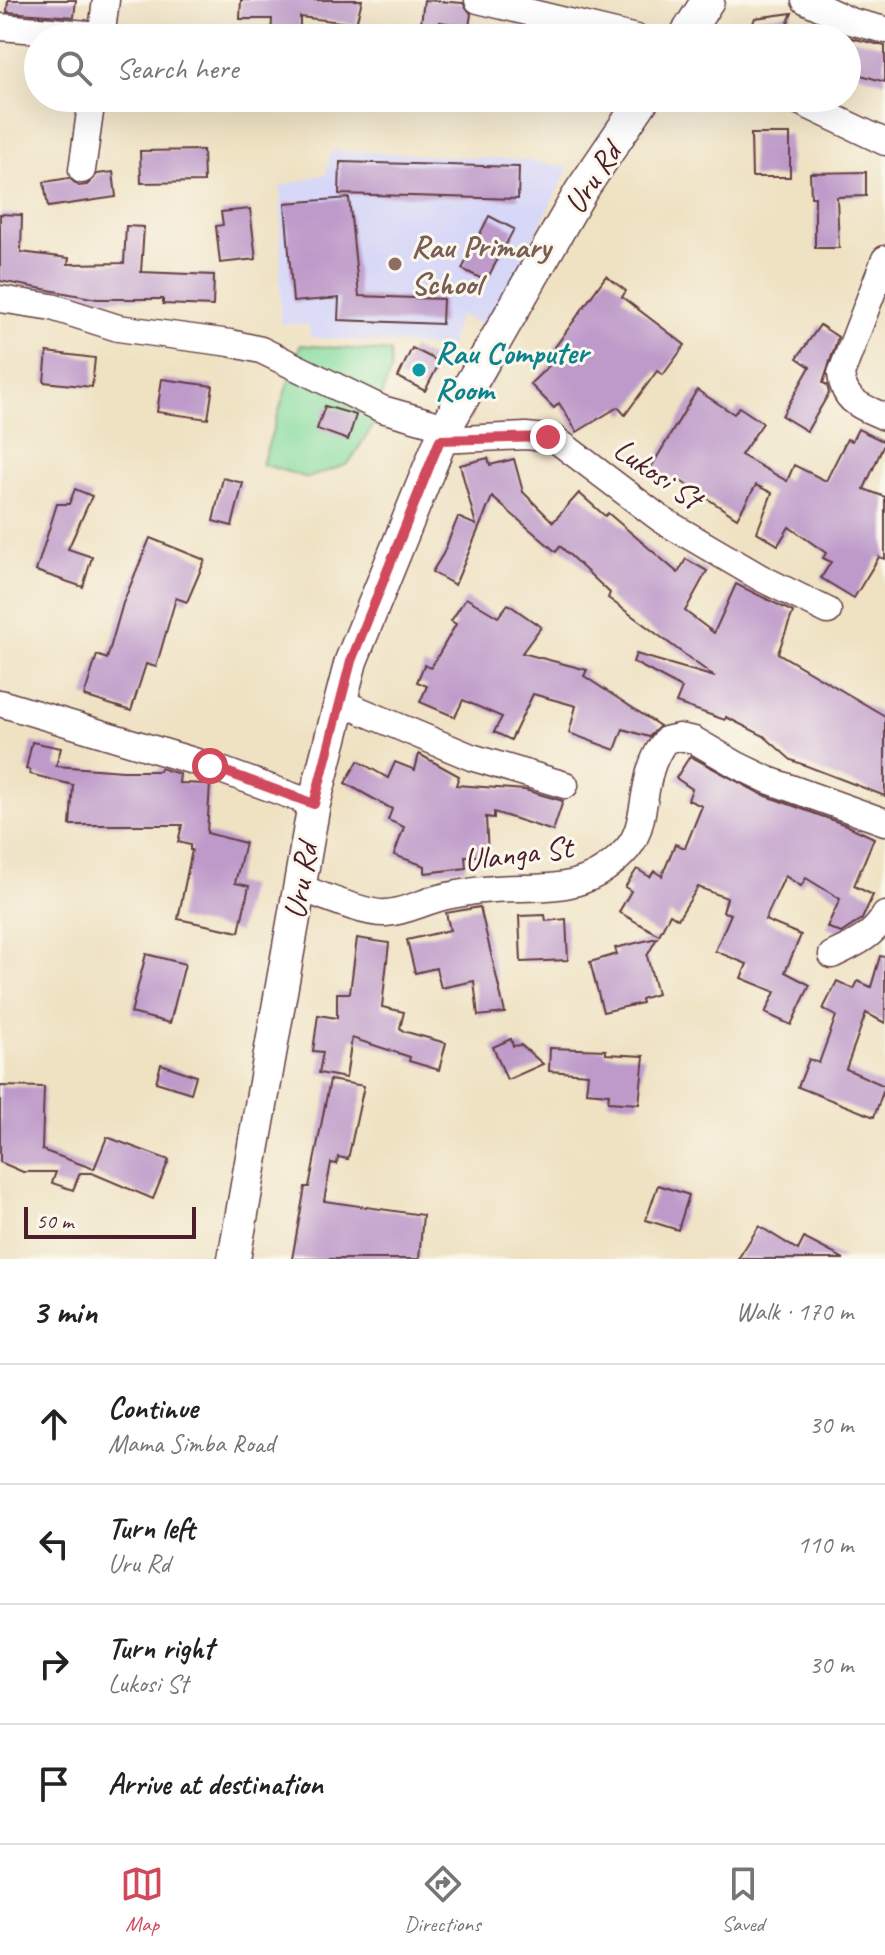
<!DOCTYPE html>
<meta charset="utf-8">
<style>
:root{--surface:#fff;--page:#f6f6f6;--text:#222;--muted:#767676;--line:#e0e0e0;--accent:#d1495b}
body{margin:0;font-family:Caveat,sans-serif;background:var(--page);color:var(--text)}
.scale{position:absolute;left:24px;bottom:20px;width:172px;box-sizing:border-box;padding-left:8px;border:4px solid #4a1f2b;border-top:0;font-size:22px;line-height:28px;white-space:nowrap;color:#4a1f2b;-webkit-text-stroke:6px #fbf7ec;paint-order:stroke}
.stop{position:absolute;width:24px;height:24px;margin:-18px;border:6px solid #d1495b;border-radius:50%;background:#fff}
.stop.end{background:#d1495b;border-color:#fff;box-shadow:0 2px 8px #0008}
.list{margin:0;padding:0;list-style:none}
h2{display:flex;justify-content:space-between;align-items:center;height:104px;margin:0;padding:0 32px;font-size:34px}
h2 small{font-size:26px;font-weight:400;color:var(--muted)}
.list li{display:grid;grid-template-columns:52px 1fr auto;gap:24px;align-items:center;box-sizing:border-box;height:120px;padding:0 32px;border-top:2px solid var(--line)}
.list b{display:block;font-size:30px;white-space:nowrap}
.list p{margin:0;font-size:26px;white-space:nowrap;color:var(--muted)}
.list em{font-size:26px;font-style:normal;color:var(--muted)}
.icon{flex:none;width:44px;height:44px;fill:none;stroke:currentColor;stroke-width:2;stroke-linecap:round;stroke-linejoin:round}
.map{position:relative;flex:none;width:885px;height:1259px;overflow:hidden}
.search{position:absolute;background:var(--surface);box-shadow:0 8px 32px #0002;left:24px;right:24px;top:24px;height:88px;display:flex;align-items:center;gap:20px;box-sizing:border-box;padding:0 28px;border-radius:44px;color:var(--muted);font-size:30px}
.sheet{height:584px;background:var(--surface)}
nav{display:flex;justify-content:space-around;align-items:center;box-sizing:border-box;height:112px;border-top:2px solid var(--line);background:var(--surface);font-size:22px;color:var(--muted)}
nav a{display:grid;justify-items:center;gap:4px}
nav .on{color:var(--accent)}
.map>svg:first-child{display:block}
.built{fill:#d7d7f8}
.green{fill:#86dc9f;stroke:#687e65;stroke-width:2}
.building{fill:#bd9ac9}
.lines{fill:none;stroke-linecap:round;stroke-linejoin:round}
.minor-casing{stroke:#633c42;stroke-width:29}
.tertiary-casing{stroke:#633c42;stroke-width:35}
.minor{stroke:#fff;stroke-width:26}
.tertiary{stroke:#fff;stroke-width:32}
.route{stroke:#d1495b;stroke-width:10}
.education-dot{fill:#8d6e63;stroke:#fbf7ec;stroke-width:3}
.culture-dot{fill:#0f9aa8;stroke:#fbf7ec;stroke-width:3}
.labels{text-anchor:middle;stroke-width:6;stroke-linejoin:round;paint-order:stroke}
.street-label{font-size:32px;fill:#4a1f2b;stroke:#fbf7ec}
.education-label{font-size:32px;font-weight:bold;fill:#785e54;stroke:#fbf7ec;text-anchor:start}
.culture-label{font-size:32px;font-weight:bold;fill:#0d838f;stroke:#fbf7ec;text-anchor:start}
</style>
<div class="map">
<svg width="885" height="1259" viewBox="0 0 885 1259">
<rect width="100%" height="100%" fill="#fbf7ec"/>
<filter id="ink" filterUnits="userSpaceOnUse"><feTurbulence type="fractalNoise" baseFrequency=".0125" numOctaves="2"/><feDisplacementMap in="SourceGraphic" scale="16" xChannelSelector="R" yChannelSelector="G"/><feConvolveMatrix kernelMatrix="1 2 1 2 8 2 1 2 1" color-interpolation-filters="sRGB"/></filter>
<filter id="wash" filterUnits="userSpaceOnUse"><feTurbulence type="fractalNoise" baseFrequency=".006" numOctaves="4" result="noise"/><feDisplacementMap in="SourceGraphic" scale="32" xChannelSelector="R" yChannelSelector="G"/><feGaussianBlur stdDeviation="1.8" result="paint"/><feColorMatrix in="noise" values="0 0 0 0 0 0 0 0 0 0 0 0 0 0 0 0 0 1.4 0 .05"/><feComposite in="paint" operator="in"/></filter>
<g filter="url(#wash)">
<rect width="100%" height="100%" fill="#efe2c3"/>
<path class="built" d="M331,150L525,160L569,167L489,327L459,315L449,348L310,337L308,324H280L281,186L326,174Z"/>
<path class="green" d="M300,345L390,352L391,370L377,408V420L348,464L308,478L262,464Z"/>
<g id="blocks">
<g class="building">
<path d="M8,0H76L74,17L7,12Z"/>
<path d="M241,0H362L356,24L300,17V38H271L272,19H240Z"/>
<path d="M424,0L463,3L471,14L469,27L440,22L438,34L420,31Z"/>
<path d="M792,13L781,38H747L755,18Z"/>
<path d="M847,37L885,46V82L847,71Z"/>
<path d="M751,134H790V177H752Z"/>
<path d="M203,150L204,182L141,183L140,151Z"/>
<path d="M340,162L519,167L518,199L339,194Z"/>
<path d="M113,172L116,197L48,207L44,182L69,178L79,186L87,185L97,174Z"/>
<path d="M866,172V196L837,197L839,248H815V197H811L810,173Z"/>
<path d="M349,198L359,296L443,299L442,324L338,320L339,298L293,302L285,203Z"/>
<path d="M250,209L256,259L220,263L216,226L223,225L221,212Z"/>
<path d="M0,214L22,215L21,252L69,258L68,264L124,263L126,226L144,227L141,272L214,275L213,306L163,304V299H97L0,281Z"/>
<path d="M489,216L514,229L486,281L462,269Z"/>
<path d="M606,276L626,291L622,297L685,345L663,375L657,371L625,415L618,407L577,432L559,403L554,408L530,384L560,355L553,350Z"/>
<path d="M820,325L838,337L823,383L827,385L829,393L807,431L782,416L810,367L797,358Z"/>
<path d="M412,348L440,362L425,391L398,377Z"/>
<path d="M47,352L95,358L92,387L44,382Z"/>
<path d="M162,379L213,386L208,419L157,412Z"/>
<path d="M697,390L734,414L739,407L763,423L741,455L787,481L794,465L826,481L847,439L852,441L858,429L885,442L864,489L885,497V559L879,557L854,598L821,578L831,562L823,558L826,553L789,527L778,545L757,532L772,493L756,485L737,518L679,480L675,485L650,469Z"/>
<path d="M325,406L356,415L348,440L317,429Z"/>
<path d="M488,458L490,465L514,459L523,492L553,522L579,493L605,516L608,513L678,573L686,559L707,571L685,611L714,633L736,584L793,612L778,653L885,716V796L791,760L764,736L726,717L725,720L676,703L682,688L633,662L636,654L715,677L608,598L610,593L560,546L556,552L492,497L455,585L432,572L443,554L458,517L476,525L460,465Z"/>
<path d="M223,478L243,483L232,526L213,521Z"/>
<path d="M75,489L92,496L68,549L92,557L83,587L36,571L57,504H69Z"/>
<path d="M150,538L205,560L187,602L176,598L156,667L146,664L131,711L84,696L97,655L107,659L123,603Z"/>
<path d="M466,598L498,617L508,604L541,627L522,653L587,670L584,676L660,726L649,737L623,729L615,750L569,733L576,706L533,694L511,740L494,732L502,717L463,700L455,717L420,702L427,686L417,682L424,665L431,668L456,624L451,621Z"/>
<path d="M32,742L61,748L56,766L123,771H159L160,768L180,774L179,783L210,784L207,833L245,843L235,883L249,886L239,932L178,919L192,850H190V845L178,842L182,825H70L73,785L30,774V770L26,769Z"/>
<path d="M419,754L459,776L456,785L525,790L563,801L553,831L494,812V818L486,817L488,856H465L466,868L425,873V866L394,855L404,827L388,820L392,809L345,783L358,761L388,778L395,762L415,770Z"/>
<path d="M690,756L761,794L846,825L874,838L854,886L873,895L862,919L841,933L827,927L840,899L806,878L801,886L785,876L765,920L801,935L785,972L810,985L791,1025L765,1013L775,992L741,978L747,964L715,951L731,914L723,912L727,898L698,887L678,919L670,914L659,935L619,912L631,891L625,887L637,869L650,877L654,871L662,876L675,844L685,848L702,806L688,800L692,789L676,778Z"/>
<path d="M480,907L505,1013L478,1016L474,981L441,988L436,968L415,973L407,940L450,930L446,913Z"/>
<path d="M545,915L546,921L566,919L568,960L521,962L519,916Z"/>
<path d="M357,938L389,943L382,1007L404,1012L400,1028L403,1031L446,1043L439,1070L409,1061L410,1057L352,1038L346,1078L319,1073L323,1052L313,1051L318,1015L337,1018V993H350Z"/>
<path d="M657,938L647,956L657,994L641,999L642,1003L603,1012L590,962L617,954L615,948Z"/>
<path d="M146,954L185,964L170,1023L131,1013Z"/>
<path d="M880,956L885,957V1023L866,1013L846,1069L885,1086L874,1117L798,1087L809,1059L819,1063L836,1016L823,1009L837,981L854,989L858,981L871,987Z"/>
<path d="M511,1039L513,1046L521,1045L543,1064L507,1080L493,1047Z"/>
<path d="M550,1048L606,1050V1054L644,1056L639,1104L608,1102L609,1094L586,1092L588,1074L549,1071Z"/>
<path d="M161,1064L196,1076L191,1093L156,1082Z"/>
<path d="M330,1080L364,1086L348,1159L338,1157L337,1164L331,1163L324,1201L423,1215L419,1259H292L305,1187H309Z"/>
<path d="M0,1086L44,1087L42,1150L94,1169L107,1137L169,1160L153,1199L92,1173H80L73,1190L52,1183L56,1172H23L0,1162Z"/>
<path d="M658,1185L689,1195L678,1230L646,1220Z"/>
<path d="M759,1226L798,1250L804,1238L844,1259H738Z"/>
</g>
</g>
</g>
<g filter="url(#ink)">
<use href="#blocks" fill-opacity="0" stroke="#633c42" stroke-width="2"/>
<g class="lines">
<defs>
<g id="minor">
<path d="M478,0L636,38"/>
<path d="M805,0L850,21L885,30"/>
<path d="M0,27L101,35"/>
<path d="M101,38L106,0"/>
<path d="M792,98L885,142"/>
<path d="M82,170L92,98"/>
<path d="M885,259L841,374C844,403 861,406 885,417"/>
<path d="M0,299L52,307L118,328L230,343L261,350L382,409L446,427"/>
<path d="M440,440L526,436L555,439L662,520L761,578L828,611"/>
<path d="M340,702L471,757L565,785"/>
<path d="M0,703L210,766L314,804"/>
<path d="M298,887C318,894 367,915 386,913C404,912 421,903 439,898C449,895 459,894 469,892C530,881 581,903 628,848C650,822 638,774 666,740L679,737L694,740L737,765L768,780L885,822"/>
<path d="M832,955C853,945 874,936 885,915"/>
</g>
<g id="tertiary">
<path d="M684,38L708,0"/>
<path d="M234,1259L314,804L351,661L446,427L581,191L644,98"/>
</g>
</defs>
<use href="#minor" class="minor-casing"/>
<use href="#tertiary" class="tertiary-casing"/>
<use href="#minor" class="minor"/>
<use href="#tertiary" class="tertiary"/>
</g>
</g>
<g class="lines" filter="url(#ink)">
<path class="route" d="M210,766L314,804L351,661L440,440L548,437"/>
</g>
<circle class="education-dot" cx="395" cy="264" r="8"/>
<circle class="culture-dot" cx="419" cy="370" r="8"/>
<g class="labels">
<g class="street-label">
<text transform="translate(592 178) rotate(-57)" y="11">Uru Rd</text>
<text transform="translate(658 473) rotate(35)" y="11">Lukosi St</text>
<text transform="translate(518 853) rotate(-7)" y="11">Ulanga St</text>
<text transform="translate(300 881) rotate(-80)" y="11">Uru Rd</text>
</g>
<g class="education-label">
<text x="411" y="257">Rau Primary<tspan x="411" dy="37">School</tspan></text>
</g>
<g class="culture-label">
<text x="435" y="363">Rau Computer<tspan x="435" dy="37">Room</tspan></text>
</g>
</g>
</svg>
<div class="scale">50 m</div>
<div class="stop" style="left:210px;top:766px"></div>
<div class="stop end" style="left:548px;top:437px"></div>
<div class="search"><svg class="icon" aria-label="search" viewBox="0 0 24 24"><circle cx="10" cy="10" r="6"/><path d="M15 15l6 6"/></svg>Search here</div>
</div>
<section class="sheet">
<h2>3 min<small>Walk · 170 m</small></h2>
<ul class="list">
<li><svg class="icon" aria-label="ahead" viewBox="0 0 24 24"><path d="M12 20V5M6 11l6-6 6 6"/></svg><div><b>Continue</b><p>Mama Simba Road</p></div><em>30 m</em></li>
<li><svg class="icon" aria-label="left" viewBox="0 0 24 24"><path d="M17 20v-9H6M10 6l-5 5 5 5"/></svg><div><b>Turn left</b><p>Uru Rd</p></div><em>110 m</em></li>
<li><svg class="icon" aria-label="right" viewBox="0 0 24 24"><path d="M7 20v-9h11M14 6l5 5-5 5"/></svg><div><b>Turn right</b><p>Lukosi St</p></div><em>30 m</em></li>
<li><svg class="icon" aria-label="arrive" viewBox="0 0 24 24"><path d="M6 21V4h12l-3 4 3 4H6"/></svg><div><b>Arrive at destination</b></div></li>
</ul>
</section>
<nav>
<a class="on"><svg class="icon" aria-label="map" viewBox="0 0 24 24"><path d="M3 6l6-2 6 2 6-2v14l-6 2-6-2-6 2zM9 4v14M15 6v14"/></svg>Map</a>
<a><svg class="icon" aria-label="directions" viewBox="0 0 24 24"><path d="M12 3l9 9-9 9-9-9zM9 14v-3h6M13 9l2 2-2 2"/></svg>Directions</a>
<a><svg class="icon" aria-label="saved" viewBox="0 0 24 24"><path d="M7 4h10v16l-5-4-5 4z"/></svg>Saved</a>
</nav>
